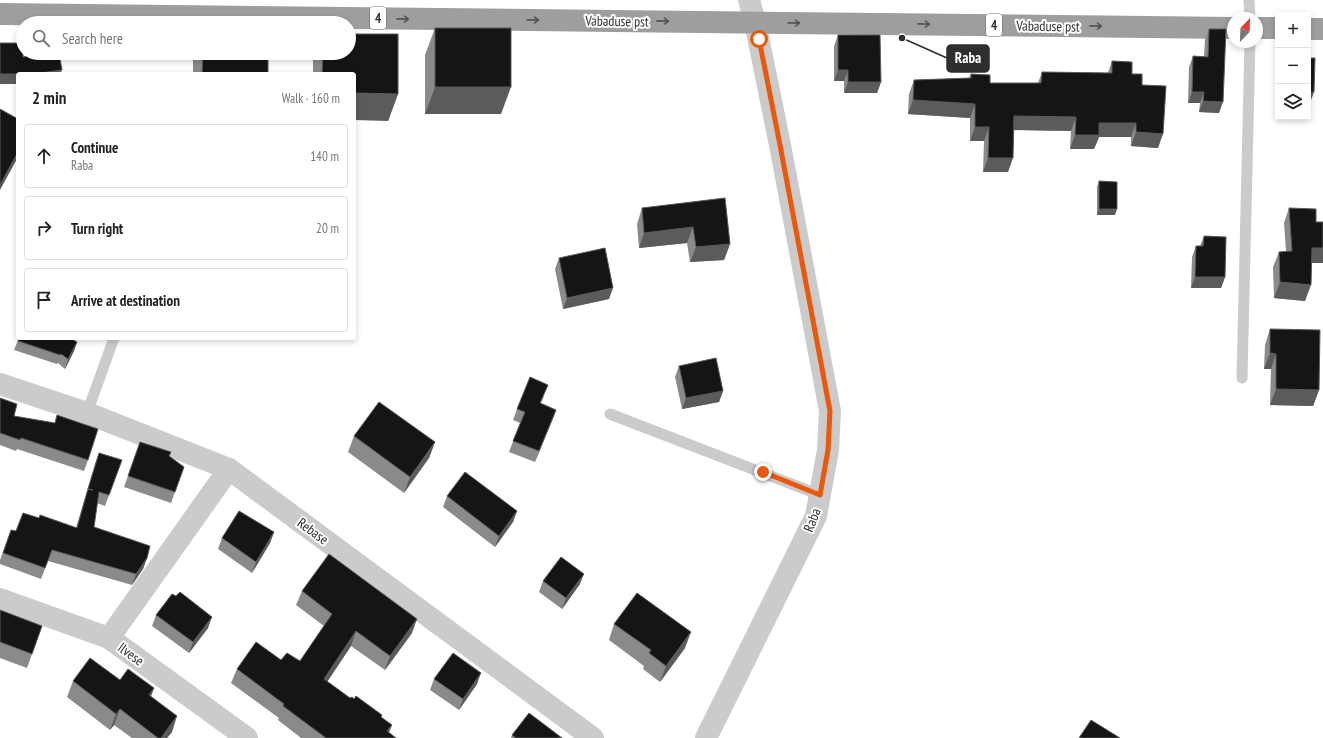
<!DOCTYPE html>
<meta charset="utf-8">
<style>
:root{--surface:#fff;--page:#f6f6f6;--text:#222;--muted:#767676;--line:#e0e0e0}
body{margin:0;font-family:"PT Sans Narrow",sans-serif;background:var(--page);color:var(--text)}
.controls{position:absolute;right:12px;top:12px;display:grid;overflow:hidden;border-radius:4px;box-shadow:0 2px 6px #0003}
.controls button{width:36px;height:36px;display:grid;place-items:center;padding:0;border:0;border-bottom:1px solid var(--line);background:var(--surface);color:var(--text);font:20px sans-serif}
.compass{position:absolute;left:1227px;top:12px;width:36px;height:36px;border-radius:50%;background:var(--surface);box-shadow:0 2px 6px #0003;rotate:23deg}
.stop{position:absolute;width:12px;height:12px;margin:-9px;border:3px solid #ea580c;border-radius:50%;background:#fff}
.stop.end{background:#ea580c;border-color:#fff;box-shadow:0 1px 4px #0008}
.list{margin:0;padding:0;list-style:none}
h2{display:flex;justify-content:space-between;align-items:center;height:52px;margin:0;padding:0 16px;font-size:17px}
h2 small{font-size:13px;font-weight:400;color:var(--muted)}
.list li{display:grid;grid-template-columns:26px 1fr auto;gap:12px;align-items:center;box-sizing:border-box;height:64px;margin:0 8px 8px;padding:0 8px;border:1px solid var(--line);border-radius:4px}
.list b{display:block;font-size:15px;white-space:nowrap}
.list p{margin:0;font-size:13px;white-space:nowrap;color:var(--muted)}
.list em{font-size:13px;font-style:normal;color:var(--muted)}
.icon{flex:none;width:22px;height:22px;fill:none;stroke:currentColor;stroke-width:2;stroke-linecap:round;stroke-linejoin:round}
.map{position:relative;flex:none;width:1323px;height:738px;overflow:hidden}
.search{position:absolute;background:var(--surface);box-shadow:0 2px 6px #0003;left:16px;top:16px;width:340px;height:44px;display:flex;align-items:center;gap:10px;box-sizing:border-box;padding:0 14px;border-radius:22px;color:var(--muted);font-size:15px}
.panel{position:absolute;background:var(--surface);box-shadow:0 2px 6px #0003;left:16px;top:72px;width:340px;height:268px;border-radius:4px}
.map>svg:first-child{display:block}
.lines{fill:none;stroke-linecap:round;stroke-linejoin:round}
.service{stroke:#cbcbcb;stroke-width:11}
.minor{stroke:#cbcbcb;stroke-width:22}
.trunk{stroke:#9e9e9e;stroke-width:22}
.wall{fill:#8a8a8a}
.shaded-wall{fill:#5b5b5b}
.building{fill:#151515;stroke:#5b5b5b}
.oneway{stroke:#555}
.route{stroke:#ea580c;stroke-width:5}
.labels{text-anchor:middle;stroke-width:4;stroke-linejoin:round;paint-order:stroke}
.shield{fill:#fff;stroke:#6d6d6d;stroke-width:1}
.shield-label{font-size:13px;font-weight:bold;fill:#2e2e2e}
.street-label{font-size:14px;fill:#2e2e2e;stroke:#fff}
.leader{fill:none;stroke:#2e2e2e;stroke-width:1.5}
.callout-dot{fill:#2e2e2e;stroke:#fff;stroke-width:1.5}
.callout{fill:#2e2e2e;stroke:#2e2e2e;stroke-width:1.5}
.callout-label{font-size:15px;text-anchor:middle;font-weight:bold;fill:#fff}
</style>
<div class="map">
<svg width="1323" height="738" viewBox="0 0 1323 738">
<rect width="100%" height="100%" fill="#fff"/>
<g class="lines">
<g class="service">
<path d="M1249,0L1250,18"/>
<path d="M1242,378L1250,42"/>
<path d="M87,413L114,338"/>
<path d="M610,414L820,495"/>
</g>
<g class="minor">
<path d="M0,384L87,413L229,469L593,738"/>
<path d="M0,599L109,638L247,738"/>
<path d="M109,638L229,469"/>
<path d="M706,738L816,516L828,450L830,411L780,145L755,22L749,0"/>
</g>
<g class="trunk">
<path d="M0,14L1233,28"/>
<path d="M1257,28H1278"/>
<path d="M1308,29H1323"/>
</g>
</g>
<g class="wall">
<path d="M435,28L501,114H425V55Z"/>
<path d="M1209,29L1219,113L1199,112L1200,103H1188L1189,67L1193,56L1204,57L1205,40Z"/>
<path d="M838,35L881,82L877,93H844V81H834V46Z"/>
<rect x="193" y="53" width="75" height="21"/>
<path d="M316,53H349L398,94L388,121L354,74H313V61Z"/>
<path d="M1112,61L1132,74L1142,85L1158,148L1131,146V137H1099L1094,149H1070L1071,131L1014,130L1008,172H983L984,141H970V118L908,114L909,94L914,80L969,78L971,74L990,83H1038L1042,72L1108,73Z"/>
<path d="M1278,62V102H1275V69Z"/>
<path d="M1099,181L1115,215H1097V187Z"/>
<path d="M725,198L730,244L724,260L690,262L687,243L639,248L637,224L642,208Z"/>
<path d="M1289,208L1316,222L1323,263H1311L1305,301L1274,298L1273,267L1279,252L1286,251L1284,223Z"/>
<path d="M1204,236L1225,277L1221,288H1191L1192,257L1196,246H1200Z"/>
<path d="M559,258L609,299L563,309L555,269Z"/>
<path d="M1270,329L1319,390L1313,406L1270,405L1271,369H1264L1265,345Z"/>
<path d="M19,338L77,342L74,351L65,369L58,363L57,364L14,350Z"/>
<path d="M679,366L723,391L719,402L682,409L675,377Z"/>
<path d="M544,396L541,403L556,410L535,462L509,452L520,423L513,420L517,409Z"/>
<path d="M0,398L14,416L88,460L84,471L17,449L16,451L0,445Z"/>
<path d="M354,436L435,442L429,458L404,493L348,452Z"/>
<path d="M140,442L169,456L184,467L171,503L124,487Z"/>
<path d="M99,453L122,460L105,506L97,503L94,527L147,558L143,569L132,585L48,561L41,579L0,564V560L11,530L16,531L39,518L76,528L95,464Z"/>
<path d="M447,496L517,511L513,522L495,547L443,507Z"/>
<path d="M274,532L270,543L252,573L218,549L222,538Z"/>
<path d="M543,581L580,584L562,609L539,592Z"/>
<path d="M302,591L412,633L385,670L351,646L327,682L350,698L354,699L381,717L389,733L396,738H301L278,720L279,718L231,683L237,669L281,660L300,661L324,626L296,605Z"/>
<path d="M176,596L208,628L189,653L152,626L156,615Z"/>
<path d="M0,610L42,626L27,668L0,658Z"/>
<path d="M614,624L685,648L660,682L643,669L644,666L609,640Z"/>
<path d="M434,679L477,684L459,710L430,690Z"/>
<path d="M120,680L154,688L151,696L172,732L167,738H132L114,725L110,730L67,697L73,681Z"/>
<path d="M512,735L562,738H511Z"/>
</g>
<g class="shaded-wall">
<path d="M62,70L60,74H33Z"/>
<path d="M838,70H848L844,81H834Z"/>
<rect x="0" y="74" width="18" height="10"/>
<path d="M848,82H881L877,93H844Z"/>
<path d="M435,87H511L501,114H425Z"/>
<path d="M1192,92H1204L1200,103H1188Z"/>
<path d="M1308,92H1314L1310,103H1308Z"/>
<path d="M354,93L398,94L388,121L354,120Z"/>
<path d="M1278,94V102H1275Z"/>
<path d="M913,100L975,104L970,118L908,114Z"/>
<path d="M1203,101L1223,102L1219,113L1199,112Z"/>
<path d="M1014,116L1076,117L1071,131L1009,130Z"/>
<path d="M1099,123H1136L1131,137H1099L1094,149H1070L1075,135Z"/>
<path d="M975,127H989L984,141H970Z"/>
<path d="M1136,132L1163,134L1158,148L1131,146Z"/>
<path d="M18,152V157L0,190V185Z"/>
<path d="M988,158H1013L1008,172H983Z"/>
<path d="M1099,209H1117L1115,215H1097Z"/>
<path d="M693,227L687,243L639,248L644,233Z"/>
<path d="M730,244L724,260L690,262L696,247Z"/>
<path d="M1312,248H1323V263H1306Z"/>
<path d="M1195,277H1225L1221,288H1191Z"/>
<path d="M1280,282L1311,285L1305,301L1274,298Z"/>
<path d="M613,288L609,299L563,309L567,298Z"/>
<path d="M77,342L74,351L65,369L68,359Z"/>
<path d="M1270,353L1276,354L1271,369H1264Z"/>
<path d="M1276,389L1319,390L1313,406L1270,405Z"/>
<path d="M723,391L719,402L682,409L686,398Z"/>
<path d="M556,410L552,421L535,462L539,451Z"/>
<path d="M435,442L429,458L404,493L410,477Z"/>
<path d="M517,511L513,522L495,547L499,536Z"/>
<path d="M274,532L270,543L252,573L256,562Z"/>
<path d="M147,558L143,569L132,585L136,574Z"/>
<path d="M584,574L580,584L562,609L566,598Z"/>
<path d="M212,617L208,628L189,653L193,642Z"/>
<path d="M417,619L412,633L385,670L390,656Z"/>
<path d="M356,631L351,646L319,694L324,679Z"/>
<path d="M691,632L685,648L660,682L666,666Z"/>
<path d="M481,673L477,684L459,710L463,699Z"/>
<path d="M154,688L148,704L149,695Z"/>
<path d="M120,709L114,725L110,730L116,714Z"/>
<path d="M177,716L172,732L167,738H161Z"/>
<path d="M392,725L387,738V731Z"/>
</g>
<g class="building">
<rect x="435" y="28" width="76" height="59"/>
<path d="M1209,29H1226L1223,102L1203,101L1204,92H1192L1193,56L1208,57Z"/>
<path d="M349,34H398V94L354,93V74H322L323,53H349Z"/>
<path d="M838,35H880L881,82H848V70H838Z"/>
<path d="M0,43H23V57L46,53H59L62,70L33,74H0Z"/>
<path d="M203,53H268V74H202Z"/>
<path d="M1308,58H1315L1314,92H1308Z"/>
<path d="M1112,61L1132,62V74H1142V85L1166,86L1163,134L1136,132V123H1099V135H1075L1076,117L1014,116L1013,158H988L989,127H975V104L913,100L914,80L971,78V74L990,75V83H1041L1042,72L1112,73Z"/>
<path d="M0,109L18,119V152L0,185Z"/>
<path d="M1099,181L1117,182V209H1099Z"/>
<path d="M725,198L730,244L696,247L693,227L644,233L642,208Z"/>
<path d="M1289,208L1316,209V222H1323V248H1312L1311,285L1280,282L1279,252L1292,251Z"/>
<path d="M1204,236L1226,237L1225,277H1195L1196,246H1203Z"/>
<path d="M605,248L613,288L567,298L559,258Z"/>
<path d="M1270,329L1320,330L1319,390L1276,389V354L1270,353Z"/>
<path d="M19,338H70L77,342L68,359L61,354L60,355L18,341Z"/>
<path d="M716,358L723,391L686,398L679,366Z"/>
<path d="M530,377L548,385L540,403L556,410L539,451L513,441L525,412L517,409Z"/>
<path d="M0,398L17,404L14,416L55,423L57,415L98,429L88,460L21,438L20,440L0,433Z"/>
<path d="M379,402L435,442L410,477L354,436Z"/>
<path d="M140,442L171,452L169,456L184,467L175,492L128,476Z"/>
<path d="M99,453L122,460L109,495L99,492L94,527L150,546L147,558L136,574L52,550L45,568L3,553L11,530L16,531L23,513L39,518L40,515L77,528L88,489L93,490L88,489Z"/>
<path d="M465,472L517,511L499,536L447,496Z"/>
<path d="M239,511L274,532L256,562L222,538Z"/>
<path d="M329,554L417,619L390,656L356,631L324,679L350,698L352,697L354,699L356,696L382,715L381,717L392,725L387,731L396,738H326L283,706L284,704L237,669L256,642L281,660L287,653L300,661L332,614L302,591Z"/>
<path d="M561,557L584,574L566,598L543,581Z"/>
<path d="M180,592L212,617L193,642L156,615L172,594L176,596Z"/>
<path d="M637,593L691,632L666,666L649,653L651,650L614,624Z"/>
<path d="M0,610L42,626L32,654L0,642Z"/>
<path d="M453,653L481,673L463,699L434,679Z"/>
<path d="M90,658L120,680L128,669L154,688L149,695L177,716L161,738H158L120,709L116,714L73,681Z"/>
<path d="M529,713L562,738H516L512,735Z"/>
<path d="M1091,720L1120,738H1079Z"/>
</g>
<defs><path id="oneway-shaft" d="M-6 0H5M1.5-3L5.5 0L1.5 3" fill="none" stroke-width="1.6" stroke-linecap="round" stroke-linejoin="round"/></defs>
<g class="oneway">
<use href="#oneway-shaft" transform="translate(403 19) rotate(1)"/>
<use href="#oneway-shaft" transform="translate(533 20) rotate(1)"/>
<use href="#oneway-shaft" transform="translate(663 21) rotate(1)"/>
<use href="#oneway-shaft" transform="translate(794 23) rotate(1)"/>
<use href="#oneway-shaft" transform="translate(924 24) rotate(1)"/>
<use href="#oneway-shaft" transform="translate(1096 26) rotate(1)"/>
</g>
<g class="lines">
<path class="route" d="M759,39L780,145L830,411L828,450L820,495L763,472"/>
</g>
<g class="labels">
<g class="shield">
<rect x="370" y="7" width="16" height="22" rx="3"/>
<rect x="986" y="14" width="16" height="22" rx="3"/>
</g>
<g class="shield-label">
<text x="378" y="23">4</text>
<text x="994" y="30">4</text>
</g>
<g class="street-label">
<text transform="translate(617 21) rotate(1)" y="5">Vabaduse pst</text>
<text transform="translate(1048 26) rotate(1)" y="5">Vabaduse pst</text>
<text transform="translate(812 520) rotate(-69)" y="5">Raba</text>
<text transform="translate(313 531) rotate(36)" y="5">Rebase</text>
<text transform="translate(131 654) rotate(36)" y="5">Ilvese</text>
</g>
</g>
<path class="leader" d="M902 38L947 58"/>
<circle class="callout-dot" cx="902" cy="38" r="4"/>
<rect class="callout" x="947" y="45" width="42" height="27" rx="4"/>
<g class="callout-label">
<text x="968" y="63">Raba</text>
</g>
</svg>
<div class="controls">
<button>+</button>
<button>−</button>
<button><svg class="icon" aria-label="layers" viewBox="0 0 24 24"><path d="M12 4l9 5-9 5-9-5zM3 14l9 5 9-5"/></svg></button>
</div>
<svg class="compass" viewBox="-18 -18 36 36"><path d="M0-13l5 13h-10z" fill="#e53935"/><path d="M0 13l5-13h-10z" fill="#767676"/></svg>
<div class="stop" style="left:759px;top:39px"></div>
<div class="stop end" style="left:763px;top:472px"></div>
<div class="search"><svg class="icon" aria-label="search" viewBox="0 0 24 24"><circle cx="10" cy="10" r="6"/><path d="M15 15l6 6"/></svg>Search here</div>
<section class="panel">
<h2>2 min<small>Walk · 160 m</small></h2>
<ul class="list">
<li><svg class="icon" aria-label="ahead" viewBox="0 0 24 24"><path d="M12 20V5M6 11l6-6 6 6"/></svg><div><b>Continue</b><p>Raba</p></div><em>140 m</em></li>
<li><svg class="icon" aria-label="right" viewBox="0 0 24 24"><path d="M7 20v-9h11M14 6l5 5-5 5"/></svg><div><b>Turn right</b></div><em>20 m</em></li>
<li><svg class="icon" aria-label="arrive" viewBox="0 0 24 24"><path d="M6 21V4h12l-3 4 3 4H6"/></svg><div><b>Arrive at destination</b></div></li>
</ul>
</section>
</div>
